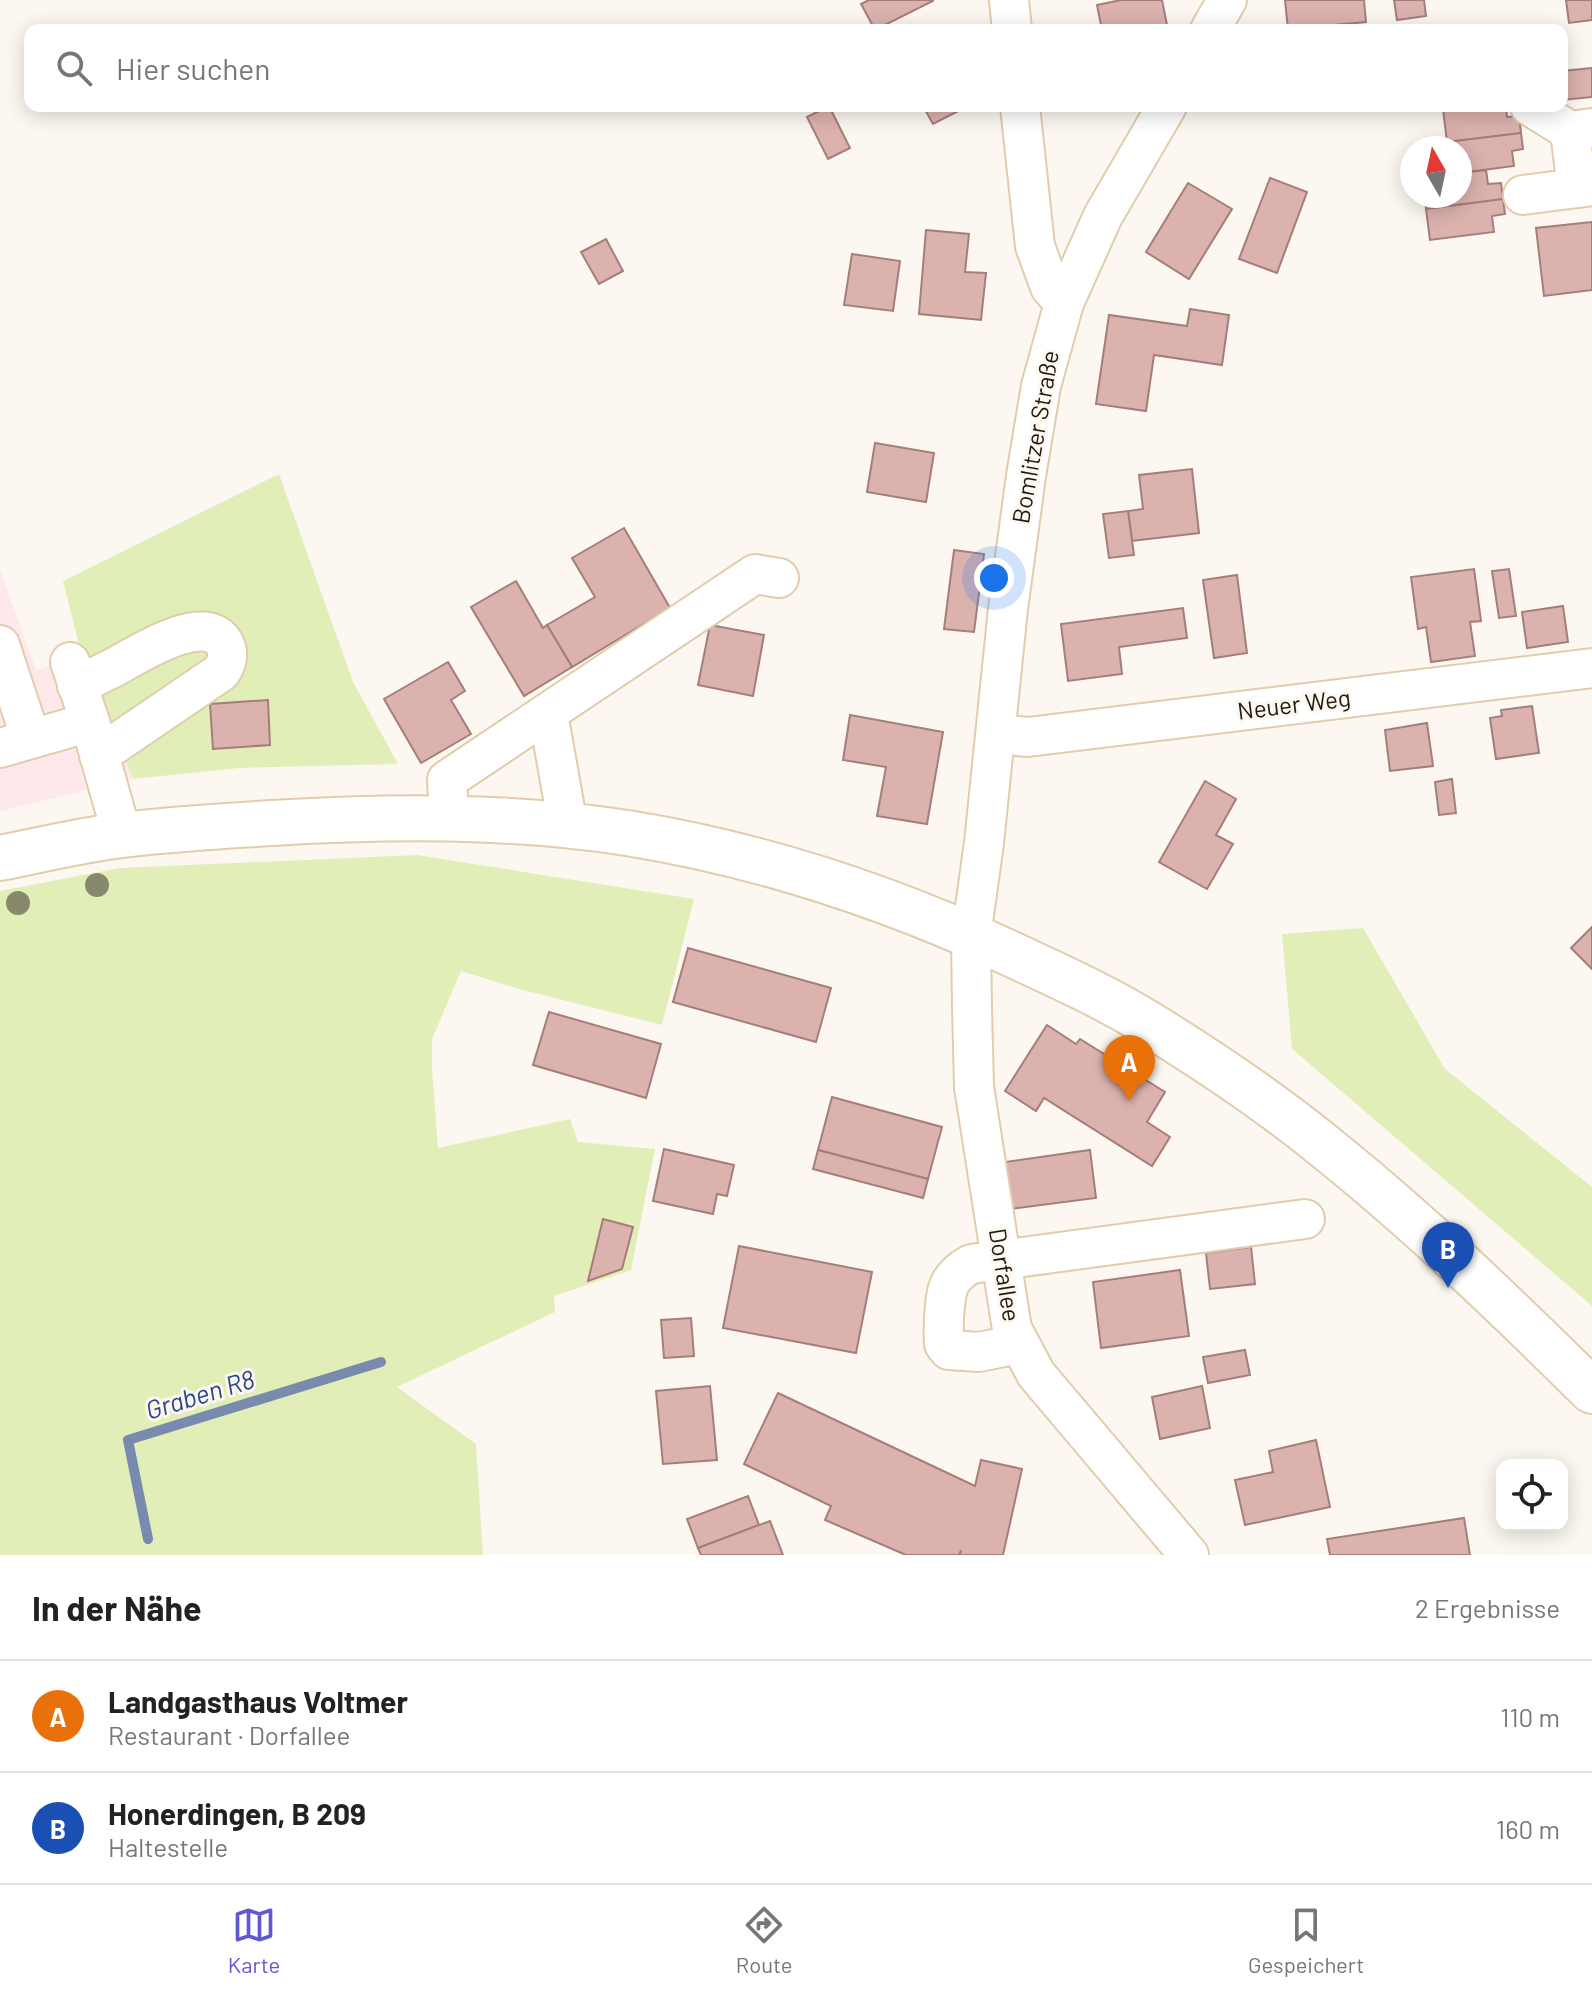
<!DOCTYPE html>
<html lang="de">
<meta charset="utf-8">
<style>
:root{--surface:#fff;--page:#f2f2f2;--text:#222;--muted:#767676;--line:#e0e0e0;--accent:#6158d1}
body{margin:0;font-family:Barlow,sans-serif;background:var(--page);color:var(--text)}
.controls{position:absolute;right:24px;bottom:24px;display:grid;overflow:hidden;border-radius:16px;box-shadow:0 4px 20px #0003}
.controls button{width:72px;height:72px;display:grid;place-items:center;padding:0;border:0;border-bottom:2px solid var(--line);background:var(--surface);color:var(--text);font:40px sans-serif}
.compass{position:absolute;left:1400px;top:136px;width:72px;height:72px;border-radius:50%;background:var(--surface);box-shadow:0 4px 20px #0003;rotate:351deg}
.you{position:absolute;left:994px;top:578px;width:28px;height:28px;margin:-20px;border:6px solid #fff;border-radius:50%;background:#1a73e8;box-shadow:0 0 0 12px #1a73e833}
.badge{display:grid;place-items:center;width:52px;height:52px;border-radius:50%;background:var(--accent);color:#fff;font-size:26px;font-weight:700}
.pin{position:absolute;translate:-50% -66px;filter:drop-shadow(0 2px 4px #0008)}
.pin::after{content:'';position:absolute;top:42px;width:28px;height:24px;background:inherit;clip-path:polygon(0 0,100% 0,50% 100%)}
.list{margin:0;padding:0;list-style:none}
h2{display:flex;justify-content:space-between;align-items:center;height:104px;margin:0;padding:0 32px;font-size:34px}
h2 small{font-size:26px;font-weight:400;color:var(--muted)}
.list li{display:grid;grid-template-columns:52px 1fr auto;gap:24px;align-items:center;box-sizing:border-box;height:112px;padding:0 32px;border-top:2px solid var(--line)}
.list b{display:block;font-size:30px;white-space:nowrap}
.list p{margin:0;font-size:26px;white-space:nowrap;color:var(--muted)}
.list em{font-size:26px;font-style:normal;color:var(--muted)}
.icon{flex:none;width:44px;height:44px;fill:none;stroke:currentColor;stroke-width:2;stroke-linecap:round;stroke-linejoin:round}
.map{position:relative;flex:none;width:1592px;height:1555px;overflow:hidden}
.search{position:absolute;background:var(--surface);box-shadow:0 4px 20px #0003;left:24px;right:24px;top:24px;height:88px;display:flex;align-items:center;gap:20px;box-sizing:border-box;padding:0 28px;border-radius:16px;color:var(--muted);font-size:30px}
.sheet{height:328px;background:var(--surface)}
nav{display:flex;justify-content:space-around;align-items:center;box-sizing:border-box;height:112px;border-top:2px solid var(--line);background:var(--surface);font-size:22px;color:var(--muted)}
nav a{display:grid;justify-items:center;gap:4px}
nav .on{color:var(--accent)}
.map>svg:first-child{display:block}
.commercial{fill:#fee8ec}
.green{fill:#e2eeb7}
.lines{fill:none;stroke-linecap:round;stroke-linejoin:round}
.stream{stroke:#788aad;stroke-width:10}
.building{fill:#dcb2af;stroke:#a57d7b;stroke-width:2}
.minor-casing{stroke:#e1cdac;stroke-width:42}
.major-casing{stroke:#e1cdac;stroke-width:48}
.minor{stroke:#fff;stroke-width:38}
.major{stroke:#fff;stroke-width:44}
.tree{fill:#88896c}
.labels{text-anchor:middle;stroke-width:6;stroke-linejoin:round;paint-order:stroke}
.street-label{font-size:24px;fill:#20190c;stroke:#fcf8f1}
.water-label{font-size:26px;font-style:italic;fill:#2a4789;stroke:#fcf8f1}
</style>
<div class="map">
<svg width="1592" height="1555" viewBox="0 0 1592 1555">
<rect width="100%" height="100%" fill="#fcf8f1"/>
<path class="commercial" d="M0,570L36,670L82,657L133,779L0,811Z"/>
<g class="green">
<path d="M279,474L353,682L398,764L239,768L133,779L82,657L63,581Z"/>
<path d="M417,855L694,899L662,1025L519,989L461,971L432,1039V1069L438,1148L570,1119L578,1142L655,1149L631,1270L554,1296L555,1312L397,1387L476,1444L483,1555H0V891L120,868Z"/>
<path d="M1363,928L1445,1069L1592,1187V1306L1292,1049L1282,934Z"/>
</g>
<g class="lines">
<path class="stream" d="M148,1539L128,1440L381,1362"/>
</g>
<g class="building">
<path d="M869,0H933V1L875,30L861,4Z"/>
<path d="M1121,0H1162L1168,30H1102L1097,5Z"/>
<path d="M1285,0H1364L1366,22L1334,25L1335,30H1288Z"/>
<path d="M1394,0H1424L1426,16L1397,20Z"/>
<path d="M1566,0H1592V20L1569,23Z"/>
<path d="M1592,68V97L1562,100V71Z"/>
<path d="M829,106L850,148L828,159L807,117Z"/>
<path d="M923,106H968L933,124Z"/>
<path d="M1467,106H1506L1507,117L1519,116L1521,133L1447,142L1443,109Z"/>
<path d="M1521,133L1523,149L1512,151L1514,166L1460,173V148H1448L1447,142Z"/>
<path d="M1486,170L1488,184L1501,183L1503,199L1426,209L1425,196H1460V173Z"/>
<path d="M1270,178L1307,192L1277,273L1239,259Z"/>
<path d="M1188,183L1232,209L1189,279L1146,252Z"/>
<path d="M1503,199L1505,214L1492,216L1494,232L1430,240L1426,209Z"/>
<path d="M1592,222V290L1544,296L1536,228Z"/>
<path d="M926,230L969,234L965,272L986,273L981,320L919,314Z"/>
<path d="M606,239L623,271L599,284L581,252Z"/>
<path d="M852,254L900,261L893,311L844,305Z"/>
<path d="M1190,309L1229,315L1222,365L1154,355L1146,411L1096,404L1109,315L1187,326Z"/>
<path d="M875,443L934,453L926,502L867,492Z"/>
<path d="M1192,469L1199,533L1132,541L1128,511L1143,509L1139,475Z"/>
<path d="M1128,511L1134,555L1109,558L1103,514Z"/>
<path d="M624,528L670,608L572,667L547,625L595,597L572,558Z"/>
<path d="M954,550L984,554L974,632L944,629Z"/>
<path d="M1474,569L1481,621L1470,622L1475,656L1431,662L1426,627L1418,629L1411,577Z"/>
<path d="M1509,569L1516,616L1499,618L1492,571Z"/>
<path d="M1237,575L1247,653L1214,658L1203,580Z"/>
<path d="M516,581L543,628L547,625L572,667L524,696L471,607Z"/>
<path d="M1563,606L1568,642L1527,648L1522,612Z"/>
<path d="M1183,608L1187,638L1119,647L1122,674L1068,681L1061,624Z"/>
<path d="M710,625L764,635L753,696L698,685Z"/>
<path d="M448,662L465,691L451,700L471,734L421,763L384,699Z"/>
<path d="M268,700L270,745L213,749L210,704Z"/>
<path d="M1532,706L1539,753L1496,759L1490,718L1502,716L1501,710Z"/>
<path d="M850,715L943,732L927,824L877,816L886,767L843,760Z"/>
<path d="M1427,723L1433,766L1390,771L1385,730Z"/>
<path d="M1452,779L1456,813L1439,815L1435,782Z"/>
<path d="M1205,781L1236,799L1216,835L1233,844L1207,889L1159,862Z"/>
<path d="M1592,927V969L1571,948Z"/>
<path d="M688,948L831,988L816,1042L673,1002Z"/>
<path d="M549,1012L661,1044L646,1098L533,1065Z"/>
<path d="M1047,1025L1076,1044L1080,1039L1165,1092L1147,1122L1170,1137L1152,1166L1044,1098L1036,1111L1005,1091Z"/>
<path d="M832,1097L942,1127L928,1179L818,1150Z"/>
<path d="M664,1149L734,1165L727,1196L717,1194L713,1214L653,1201Z"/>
<path d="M818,1150L928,1179L923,1198L813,1169Z"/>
<path d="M1090,1150L1096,1198L1011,1209L1005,1162Z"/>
<path d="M603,1219L633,1227L622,1269L588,1281Z"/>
<path d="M739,1246L872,1272L856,1353L723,1328Z"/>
<path d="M1251,1247L1255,1284L1210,1289L1206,1253Z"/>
<path d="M1180,1270L1189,1336L1101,1348L1093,1282Z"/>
<path d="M691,1318L694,1356L664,1358L661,1320Z"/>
<path d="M1245,1350L1250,1375L1208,1383L1203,1357Z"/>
<path d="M710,1386L717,1460L663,1464L656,1391Z"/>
<path d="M1202,1386L1210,1428L1160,1439L1152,1397Z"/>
<path d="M778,1393L975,1486L981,1460L1022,1469L1003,1555H960L961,1550L959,1555H906L825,1520L831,1506L744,1464Z"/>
<path d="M1316,1440L1330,1507L1245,1525L1235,1480L1273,1472L1269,1451Z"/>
<path d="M748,1496L759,1525L698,1548L687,1519Z"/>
<path d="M1464,1518L1470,1555H1330L1327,1539Z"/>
<path d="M770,1521L783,1555H701L698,1548Z"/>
</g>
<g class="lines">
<defs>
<g id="minor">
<path d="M1009,0L1012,30"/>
<path d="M1210,30L1227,0"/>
<path d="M1020,106L1035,246L1050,287L1064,303"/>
<path d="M1167,106L1103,216L1064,303L1041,386L1026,476L1008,609L984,843L971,936L972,1008L974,1087L1012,1329L1036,1374L1189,1555"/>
<path d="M1530,106L1570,131"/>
<path d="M1577,188L1570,131L1592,128"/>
<path d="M1523,195L1592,186"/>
<path d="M0,645L31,739"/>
<path d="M70,662L90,722L122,835"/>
<path d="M77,686C89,680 100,674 111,669C134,657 204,610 224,643C230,654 227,663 221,672L99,755"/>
<path d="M548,713L568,826"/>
<path d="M997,734L1028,737L1592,668"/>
<path d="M0,748L90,722"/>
<path d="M449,817L447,780L755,574L779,578"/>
<path d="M1019,1344L979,1352L949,1350L944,1344C943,1336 944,1327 944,1318C946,1291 946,1278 971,1264L1305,1219"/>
</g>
<path id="major" d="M0,858C41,850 81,840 122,835C172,829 222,826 272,823C390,816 510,815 627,833C758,854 886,896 1007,952C1054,974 1104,996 1149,1024C1209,1061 1269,1101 1324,1146C1419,1222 1506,1306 1592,1391"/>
</defs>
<use href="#minor" class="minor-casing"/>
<use href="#major" class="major-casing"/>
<use href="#minor" class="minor"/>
<use href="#major" class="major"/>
</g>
<g class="tree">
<circle cx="97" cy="885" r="12"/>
<circle cx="18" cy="903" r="12"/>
</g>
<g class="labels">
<g class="street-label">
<text transform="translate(1036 437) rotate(-80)" y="8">Bomlitzer Straße</text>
<text transform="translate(1294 705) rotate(-7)" y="8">Neuer Weg</text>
<text transform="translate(1004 1275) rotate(81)" y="8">Dorfallee</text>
</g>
<g class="water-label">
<text transform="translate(200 1395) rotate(-17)" y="9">Graben R8</text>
</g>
</g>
</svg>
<div class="controls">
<button><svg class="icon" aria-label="locate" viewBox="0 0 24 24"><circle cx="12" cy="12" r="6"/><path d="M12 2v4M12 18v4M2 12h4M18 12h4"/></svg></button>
</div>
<svg class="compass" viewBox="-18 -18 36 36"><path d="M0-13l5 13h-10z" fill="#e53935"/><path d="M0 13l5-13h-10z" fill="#767676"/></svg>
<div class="you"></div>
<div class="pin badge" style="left:1129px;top:1101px;background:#e8710a">A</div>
<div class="pin badge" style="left:1448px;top:1288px;background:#1a4fb4">B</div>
<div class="search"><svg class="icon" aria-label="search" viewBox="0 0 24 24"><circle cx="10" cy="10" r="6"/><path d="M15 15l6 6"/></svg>Hier suchen</div>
</div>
<section class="sheet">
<h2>In der Nähe<small>2 Ergebnisse</small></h2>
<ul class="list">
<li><span class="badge" style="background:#e8710a">A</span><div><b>Landgasthaus Voltmer</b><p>Restaurant · Dorfallee</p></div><em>110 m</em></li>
<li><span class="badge" style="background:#1a4fb4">B</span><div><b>Honerdingen, B 209</b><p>Haltestelle</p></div><em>160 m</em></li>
</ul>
</section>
<nav>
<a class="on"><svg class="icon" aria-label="map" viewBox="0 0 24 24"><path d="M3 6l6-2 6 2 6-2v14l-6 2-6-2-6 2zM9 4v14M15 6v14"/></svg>Karte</a>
<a><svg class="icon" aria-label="directions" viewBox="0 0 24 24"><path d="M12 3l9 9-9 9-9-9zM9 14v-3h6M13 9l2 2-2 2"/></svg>Route</a>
<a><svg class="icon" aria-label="saved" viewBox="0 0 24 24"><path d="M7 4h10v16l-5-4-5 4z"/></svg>Gespeichert</a>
</nav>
